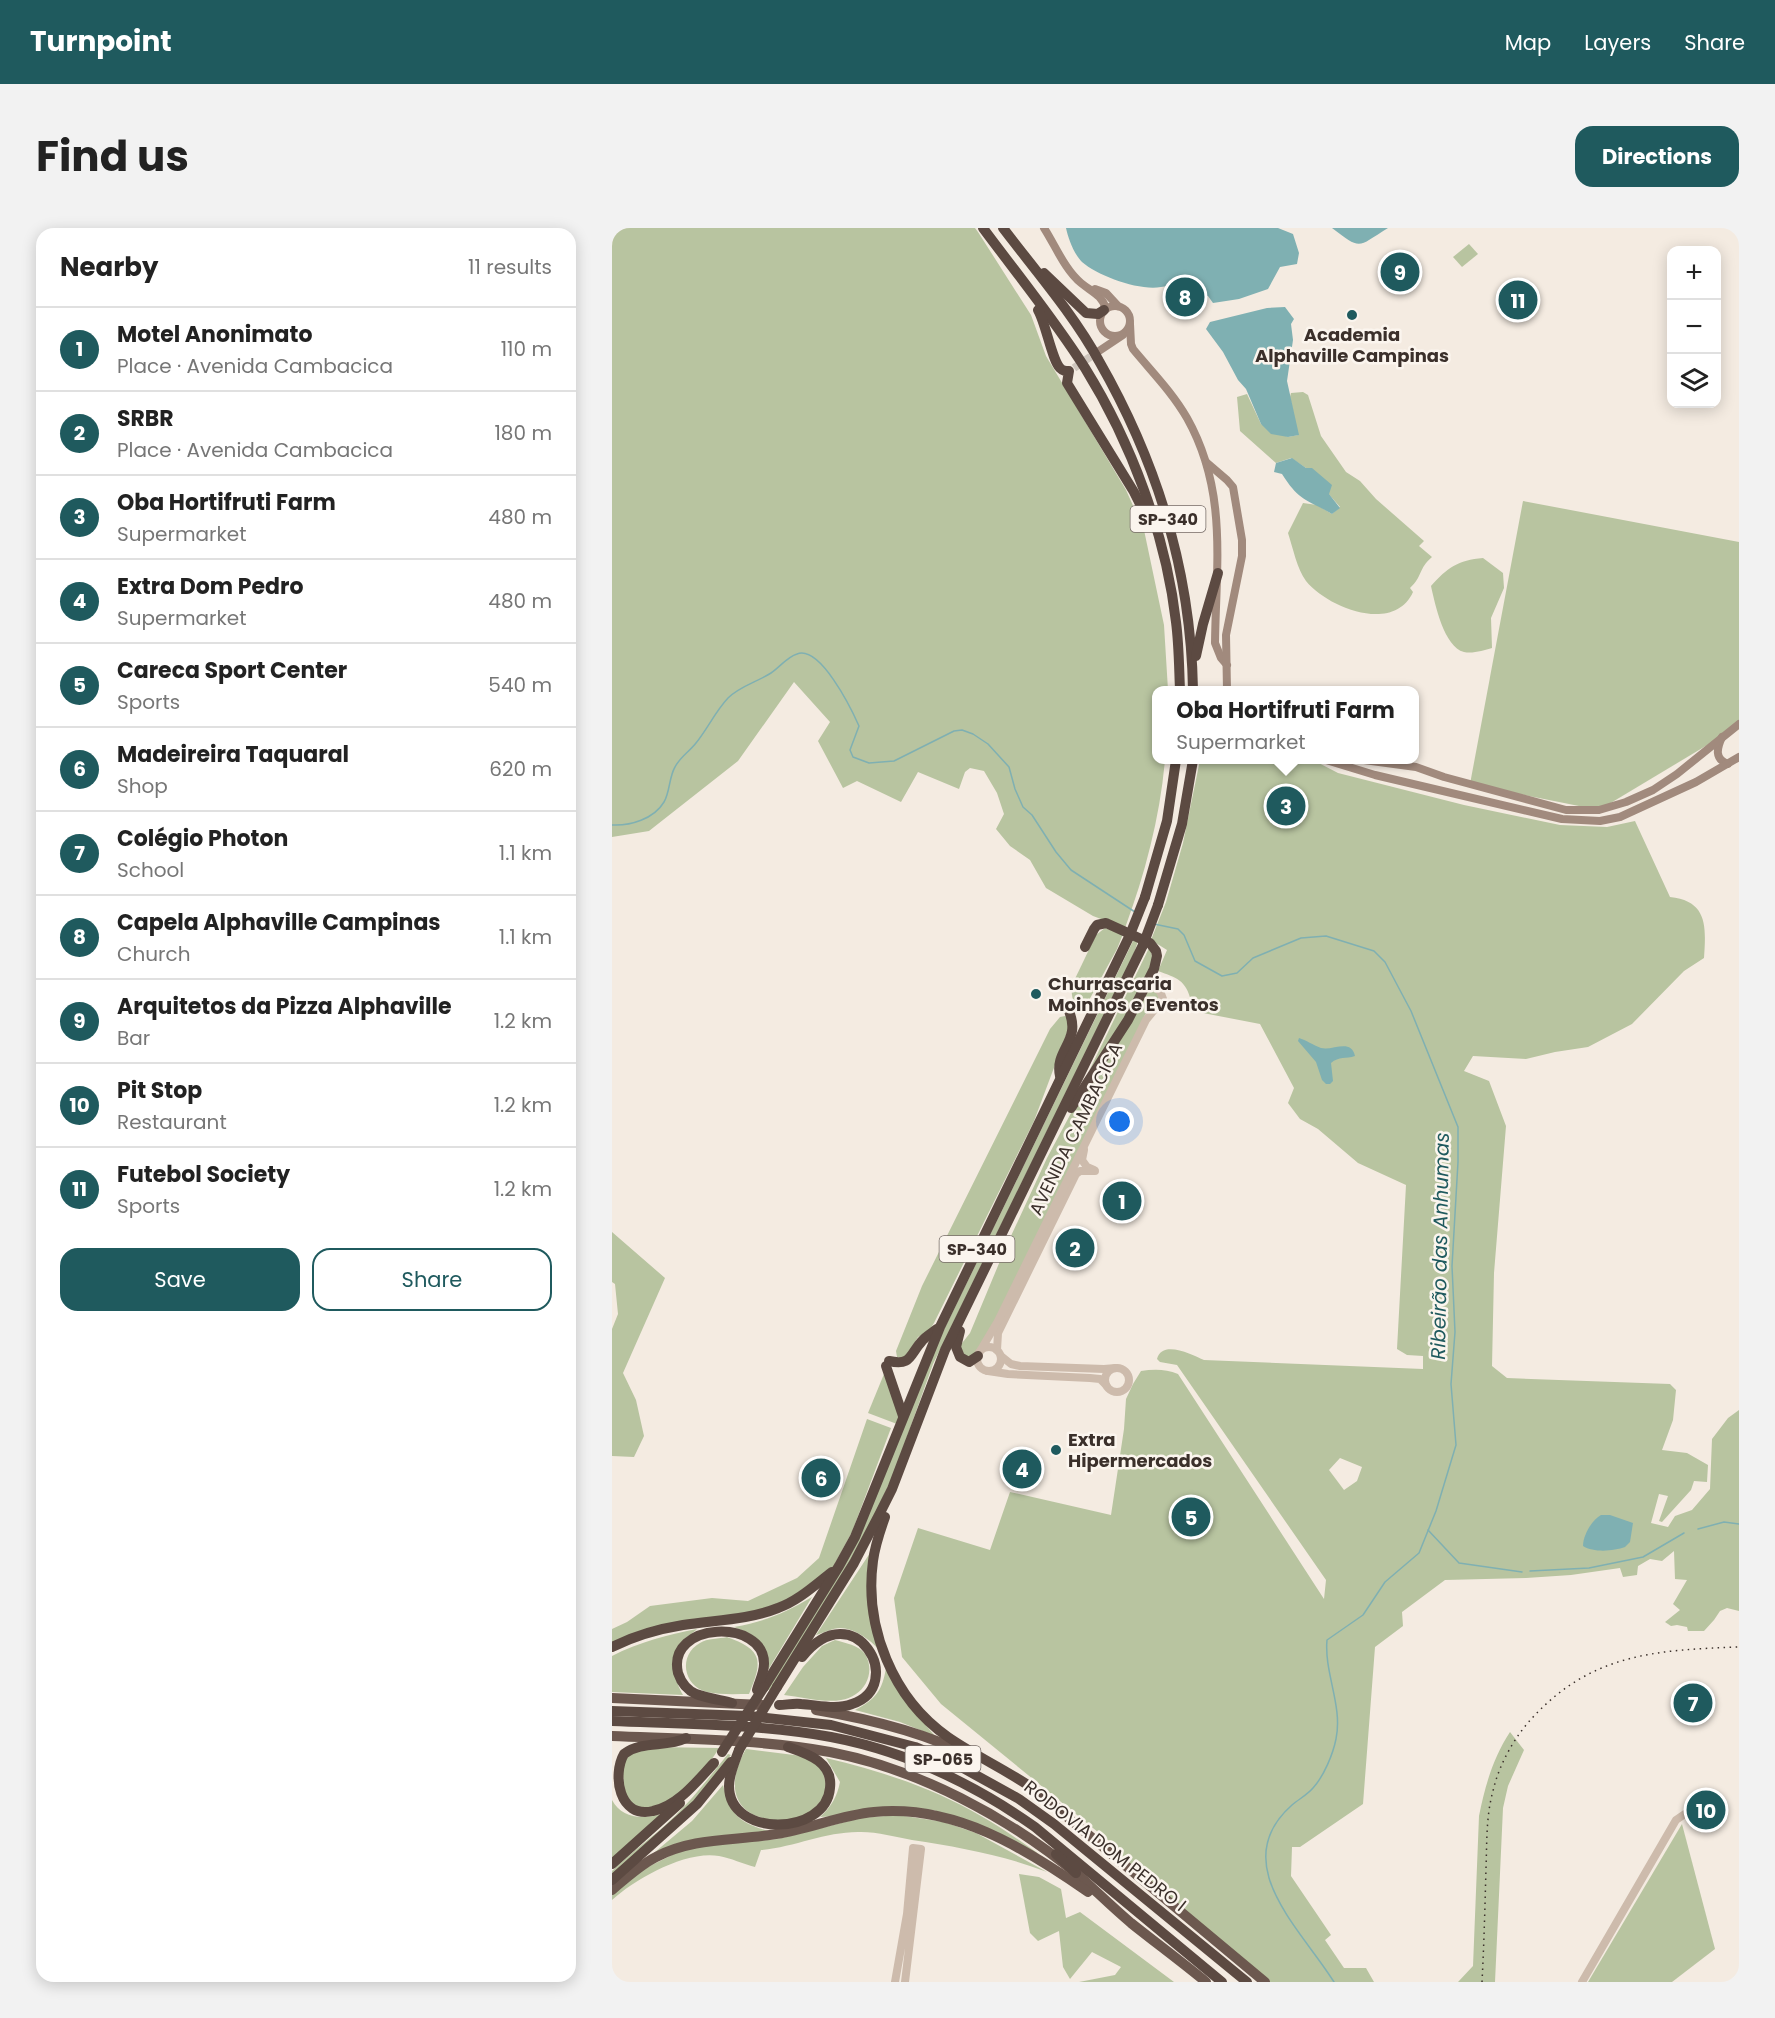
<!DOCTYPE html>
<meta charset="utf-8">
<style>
:root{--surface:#fff;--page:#f2f2f2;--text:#222;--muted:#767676;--line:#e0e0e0;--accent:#1f5a5e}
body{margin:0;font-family:Poppins,sans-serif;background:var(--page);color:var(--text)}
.controls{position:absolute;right:18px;top:18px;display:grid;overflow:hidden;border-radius:12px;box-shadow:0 3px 15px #0003}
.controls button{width:54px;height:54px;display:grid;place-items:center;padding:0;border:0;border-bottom:2px solid var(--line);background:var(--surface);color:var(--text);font:30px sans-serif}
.you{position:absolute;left:508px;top:894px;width:21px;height:21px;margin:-15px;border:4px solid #fff;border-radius:50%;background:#1a73e8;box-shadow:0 0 0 9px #1a73e833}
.badge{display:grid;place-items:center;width:39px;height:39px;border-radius:50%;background:var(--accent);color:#fff;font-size:20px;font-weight:700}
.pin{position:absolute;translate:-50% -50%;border:3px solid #fff;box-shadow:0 2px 6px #0006}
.popup{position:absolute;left:540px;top:458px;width:267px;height:78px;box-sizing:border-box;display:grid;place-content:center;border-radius:12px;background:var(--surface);filter:drop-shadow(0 2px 4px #0005);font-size:20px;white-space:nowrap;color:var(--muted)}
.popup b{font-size:22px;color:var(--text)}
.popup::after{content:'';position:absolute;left:50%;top:100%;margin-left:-12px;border:12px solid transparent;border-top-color:var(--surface)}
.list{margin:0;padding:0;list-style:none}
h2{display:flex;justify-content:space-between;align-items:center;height:78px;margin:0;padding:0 24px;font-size:26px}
h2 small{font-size:20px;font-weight:400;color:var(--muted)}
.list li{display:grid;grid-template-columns:39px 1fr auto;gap:18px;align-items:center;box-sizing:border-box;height:84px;padding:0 24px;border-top:2px solid var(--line)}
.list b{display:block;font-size:22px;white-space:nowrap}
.list p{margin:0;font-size:20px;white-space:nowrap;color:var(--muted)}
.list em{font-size:20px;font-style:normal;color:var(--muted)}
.actions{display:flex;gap:12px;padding:18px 24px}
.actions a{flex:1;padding:14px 0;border:2px solid var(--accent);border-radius:18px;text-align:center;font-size:21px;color:var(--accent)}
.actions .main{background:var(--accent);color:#fff}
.icon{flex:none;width:33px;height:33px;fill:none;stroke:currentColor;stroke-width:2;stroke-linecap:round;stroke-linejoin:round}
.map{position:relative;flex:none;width:1127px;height:1754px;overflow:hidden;border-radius:18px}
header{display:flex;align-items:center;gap:36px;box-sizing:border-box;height:84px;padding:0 30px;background:var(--accent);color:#fff}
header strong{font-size:28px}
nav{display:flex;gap:33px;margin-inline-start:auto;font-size:21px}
.intro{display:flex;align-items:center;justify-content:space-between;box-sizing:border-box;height:144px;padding:0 36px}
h1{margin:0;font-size:42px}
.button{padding:15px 27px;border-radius:18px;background:var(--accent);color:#fff;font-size:21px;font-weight:700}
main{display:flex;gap:36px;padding:0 36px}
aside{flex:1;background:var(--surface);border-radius:18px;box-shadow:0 3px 15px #0003}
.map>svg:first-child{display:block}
.green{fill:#b8c4a0;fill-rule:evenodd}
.water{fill:#7fb0b2}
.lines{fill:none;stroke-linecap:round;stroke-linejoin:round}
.stream{stroke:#7fb0b2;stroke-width:1.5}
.secondary-tunnel{stroke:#cfc6bd;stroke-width:8;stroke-dasharray:8 4;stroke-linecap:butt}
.tertiary{stroke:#cdbbac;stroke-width:8}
.secondary{stroke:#a18a7d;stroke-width:8}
.trunk{stroke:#6c584f;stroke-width:10}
.motorway{stroke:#5c4a42;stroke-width:10}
.rail{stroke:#3b302b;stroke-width:1.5;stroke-dasharray:1.5 4.5;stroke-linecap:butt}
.motorway-bridge{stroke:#5c4a42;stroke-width:10}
.poi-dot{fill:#1f5a5e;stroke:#fbf5ee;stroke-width:2}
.labels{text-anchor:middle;stroke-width:5;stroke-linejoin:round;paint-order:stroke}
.shield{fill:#fbf5ee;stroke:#756b66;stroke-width:1.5}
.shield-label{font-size:16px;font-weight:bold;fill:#3b302b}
.poi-label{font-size:18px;font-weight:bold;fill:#3b302b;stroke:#fbf5ee;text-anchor:start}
.street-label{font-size:18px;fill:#3b302b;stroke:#fbf5ee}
.water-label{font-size:20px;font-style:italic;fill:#1f5a5e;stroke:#fbf5ee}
</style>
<header>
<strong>Turnpoint</strong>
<nav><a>Map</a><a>Layers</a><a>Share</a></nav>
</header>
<div class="intro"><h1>Find us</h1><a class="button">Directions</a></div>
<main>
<aside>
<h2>Nearby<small>11 results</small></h2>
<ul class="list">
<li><span class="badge">1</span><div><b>Motel Anonimato</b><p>Place · Avenida Cambacica</p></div><em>110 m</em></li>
<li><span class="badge">2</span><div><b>SRBR</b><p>Place · Avenida Cambacica</p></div><em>180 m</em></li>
<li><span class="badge">3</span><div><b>Oba Hortifruti Farm</b><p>Supermarket</p></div><em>480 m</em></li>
<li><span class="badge">4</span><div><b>Extra Dom Pedro</b><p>Supermarket</p></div><em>480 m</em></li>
<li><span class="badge">5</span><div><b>Careca Sport Center</b><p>Sports</p></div><em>540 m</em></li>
<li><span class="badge">6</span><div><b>Madeireira Taquaral</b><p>Shop</p></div><em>620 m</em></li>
<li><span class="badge">7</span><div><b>Colégio Photon</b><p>School</p></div><em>1.1 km</em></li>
<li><span class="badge">8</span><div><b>Capela Alphaville Campinas</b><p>Church</p></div><em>1.1 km</em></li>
<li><span class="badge">9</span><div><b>Arquitetos da Pizza Alphaville</b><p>Bar</p></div><em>1.2 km</em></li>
<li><span class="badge">10</span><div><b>Pit Stop</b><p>Restaurant</p></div><em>1.2 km</em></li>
<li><span class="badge">11</span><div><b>Futebol Society</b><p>Sports</p></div><em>1.2 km</em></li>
</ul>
<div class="actions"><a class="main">Save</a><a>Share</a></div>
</aside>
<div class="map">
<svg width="1127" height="1754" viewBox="0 0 1127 1754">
<rect width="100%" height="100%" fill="#f4ebe1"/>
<g class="green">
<path d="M0,0H363L366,4L419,87L434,128L514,262L532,302L552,397L556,462H545V532H553C548,589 533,646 513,700L481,688L434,660L418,632L398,618L384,601L392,586L385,565L372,543L358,540L353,544L347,561L306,544L289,574L245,553L231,560L206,513L218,494L182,454L126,533L37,603L0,609Z"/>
<path d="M857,16L866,26L850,39L841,29Z"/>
<path d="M890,63L923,67L922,81L889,78Z"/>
<path d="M691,164L696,167L709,208L734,244L748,253L764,271L812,313L807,318L820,329C806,341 811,348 798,360L801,364C782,406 716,380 694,353C685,341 681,320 676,305L691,275L705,277L720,286L728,279L694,240L679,230L664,235L628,203L625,169L635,166L649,196L676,209L686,207L678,169L679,165Z"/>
<path d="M911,273L1127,314V498L987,582L858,556Z"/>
<path d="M871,330L891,345L892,360L879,390L880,420C872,422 861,426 852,424C832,419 823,376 819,358C835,340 846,332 871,330Z"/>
<path d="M588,532H701L726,545L852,577L948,597L995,599L1023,593L1058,669C1096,673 1094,699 1092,730L1072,743L1020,796L976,819L943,824L914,831L861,828L852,843L877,853L894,898L882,1045L880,1138L895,1150L1058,1156L1064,1162L1061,1192L1050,1222L1075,1225L1096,1237L1095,1254L1082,1253L1079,1262L1050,1294L1047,1293L1056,1268L1047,1266L1039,1295L1056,1299L1063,1288L1080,1282L1098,1261L1100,1211L1116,1190L1127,1182V1383L1115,1380L1108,1383L1102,1392L1092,1403H1076L1075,1399L1065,1397L1059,1398L1053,1394L1068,1382L1061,1376L1075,1352L1063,1351L1062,1323L1050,1333L1038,1331L1026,1338L1025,1347L1011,1349L1008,1340L959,1347L914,1350L833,1352L790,1384L791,1398L763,1419L751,1576L688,1619H680L679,1648L719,1707L713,1712L732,1740H754L762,1754H653L501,1627L503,1618L329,1476L290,1429L282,1370L306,1300L378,1322L398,1264L499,1287L512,1201L514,1171L521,1156L529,1143C542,1141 554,1141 566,1146L712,1371L714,1352L565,1137L548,1134L545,1131C550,1111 581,1127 592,1132L811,1141V1128L795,1127L785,1121L794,957L746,935L706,901L688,891L676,875L682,860L648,796L591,785L587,777L579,773C574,752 565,750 546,743L555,722L539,712L554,674L571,615ZM728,1230L750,1239L745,1253L732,1262L717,1242Z"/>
<path d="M493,700L511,706L505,721L476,774L471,779L466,780C460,775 459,764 460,757L484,707Z"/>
<path d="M522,711L526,713L522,725L321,1136L282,1245L249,1317L159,1463L154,1460L241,1322L326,1114Z"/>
<path d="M538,718L541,734L514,790L477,843Z"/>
<path d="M534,762H544L547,770L533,787L384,1092L362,1131H355L347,1119L358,1105L393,1021L435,930L458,887Z"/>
<path d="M453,788L456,790L458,797L422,893L322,1095L317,1103L306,1109L293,1130L285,1129L284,1123L310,1058L438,801L448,789Z"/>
<path d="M0,1004L53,1050L11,1145L24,1172L32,1208L22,1229L0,1228V1101L6,1086L3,1056L0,1054Z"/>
<path d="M272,1146L287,1186L285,1196L256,1185Z"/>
<path d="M255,1191L279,1200L240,1304L221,1339L166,1379L0,1416V1401L15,1394L38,1378L100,1370L136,1373L185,1350L207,1330Z"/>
<path d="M260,1322L267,1422C259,1412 242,1400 228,1400C221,1400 211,1405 204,1407Z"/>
<path d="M200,1369L156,1442C152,1413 148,1409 122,1399C154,1393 171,1386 200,1369Z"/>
<path d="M85,1401C80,1406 71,1411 67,1417C56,1433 63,1452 71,1467L0,1464V1428C27,1414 55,1407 85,1401Z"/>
<path d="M115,1409C151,1422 151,1433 137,1466C124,1466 108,1467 95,1464C71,1458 66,1427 88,1415C95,1410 107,1411 115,1409Z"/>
<path d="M223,1412C233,1415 247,1417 253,1426C265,1446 251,1469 229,1472C213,1475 189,1469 172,1467L191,1439L210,1418Z"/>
<path d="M274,1440L305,1487L323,1508L288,1494L243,1482C264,1471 270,1463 274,1440Z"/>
<path d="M898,1504L912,1522L896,1558L891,1580L883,1754H846L861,1738L867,1588C873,1558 881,1530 898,1504Z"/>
<path d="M42,1519L107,1520C95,1541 61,1579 35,1581C29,1582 19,1576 13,1574L10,1532L20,1524Z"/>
<path d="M134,1521L198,1529L210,1539L216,1566C209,1572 200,1585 192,1589C185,1592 172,1592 164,1592C119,1589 114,1555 134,1521Z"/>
<path d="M116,1526L119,1527L82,1574L0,1648V1643C20,1623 44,1607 64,1587C83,1568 99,1547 116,1526Z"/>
<path d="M214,1530C269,1543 321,1560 369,1588C389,1599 408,1613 427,1626L322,1582L208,1589C219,1579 225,1569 228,1554Z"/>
<path d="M111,1557C119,1587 126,1594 156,1603L43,1624L80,1593Z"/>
<path d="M0,1572C10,1591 32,1592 51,1585L0,1630Z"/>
<path d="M286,1587L332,1594L364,1605L435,1644C391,1627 346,1619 300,1612C284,1609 266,1604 249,1604C215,1603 183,1619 149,1622L143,1639C131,1636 119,1630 107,1628C74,1622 23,1651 0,1672V1664L24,1645L66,1624L91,1618L166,1611L249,1590Z"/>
<path d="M1070,1596L1103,1721L1060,1754H976Z"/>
<path d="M407,1646L427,1649L449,1661L454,1690L468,1684L562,1754H467L503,1747L509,1739L480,1724L458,1751L451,1739L447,1703L426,1713L418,1705Z"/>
</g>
<g class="water">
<path d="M454,0H666L681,6L687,25L685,36L668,39L656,61L627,71L601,75L596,68H587L584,55C570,48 562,57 549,59C527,63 486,48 470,34C462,26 456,10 454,0Z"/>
<path d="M720,0H776C745,19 750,23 720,0Z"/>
<path d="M673,79L682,91L679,96L681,112L675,153L687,207L676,209L659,206L649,196L634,161L626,152L611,124L594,101L598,94L655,80Z"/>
<path d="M680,230L694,240H700L720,257L717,266L728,280L720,286C694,271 687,273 670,246L662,244L664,235Z"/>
<path d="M687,810C694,812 701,817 709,820C721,823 739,810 743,828C734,831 727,828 719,835L721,853L718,856H714L710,852L704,834L686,813Z"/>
<path d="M989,1287H998L1021,1295L1018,1314L1013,1319C1002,1323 982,1325 971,1318C971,1307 980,1292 989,1287Z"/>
</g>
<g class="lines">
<g class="stream">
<path d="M0,597C18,598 42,591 52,574C58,564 57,549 63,539C68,529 78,523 84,515C96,500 103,484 116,470C128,458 145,454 159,445C168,439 175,429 185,426C208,417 239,480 247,498L238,522L241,529L257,535L282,533L342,503L350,502L361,506L376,516L397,539L403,561L411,579L420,587L444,624L459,642L523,684"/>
<path d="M542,696L566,701L572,707L583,733L610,748L625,745L641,730L689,710L714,708L762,723L773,734L799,783L846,899V934L840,1038L843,1104L839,1156L844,1217L824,1283L807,1325L773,1354L751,1387L715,1412C712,1445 731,1478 724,1511C721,1526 712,1548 701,1560C695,1567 687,1571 680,1577C614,1635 689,1701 722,1754"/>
<path d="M1086,1301L1112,1294L1127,1296"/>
<path d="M816,1302L847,1335L910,1344"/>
<path d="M918,1343L977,1340L1031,1329L1072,1305"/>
</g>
<path class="secondary-tunnel" d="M462,140L487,123"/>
<g class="tertiary">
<path d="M472,922L470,932L475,939L482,942"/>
<circle cx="377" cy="1131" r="12"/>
<path d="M385,1122L386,1105L464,946L468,943H483"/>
<path d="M367,1125L386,1093L534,792L551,771L548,763L541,759L535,760L531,764"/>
<path d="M389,1128L399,1136L408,1138L492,1141L504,1140"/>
<circle cx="505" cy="1152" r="12"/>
<path d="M376,1143L396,1146L478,1150L488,1151L494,1157"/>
<path d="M283,1754L295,1686L301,1620L309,1621L293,1754"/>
<path d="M970,1754L1064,1592L1086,1577"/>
</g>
<g class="secondary">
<path d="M432,0C443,17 453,42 469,55C480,64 490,67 494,81"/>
<path d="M483,61L494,65L506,78"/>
<circle cx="503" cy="93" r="15"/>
<path d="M518,96L519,116L521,121C540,144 560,164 575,190C616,263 604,336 603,415L609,430L615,437"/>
<path d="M487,123L511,107"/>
<path d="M594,234L615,252L621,259L630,312V328L614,407L615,462"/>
<path d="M1110,509C1105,520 1102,531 1116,536"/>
<path d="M714,532L763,547L950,591L988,593L1008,589L1084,554L1127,529"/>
<path d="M752,532L804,539L832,549L954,582H987L1014,574L1041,562L1065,546L1127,496"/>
</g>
<g class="trunk">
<path d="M0,1470L150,1477"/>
<path d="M204,1482C258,1491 312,1504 361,1529"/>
<path d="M0,1508C73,1511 146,1511 218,1524C306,1541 396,1589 465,1646C483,1662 500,1679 519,1695C544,1715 570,1734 594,1754"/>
<path d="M448,1583L653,1754"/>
<path d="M0,1662C14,1650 28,1637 44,1629C81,1609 124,1613 164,1606C197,1601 229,1587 262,1584C342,1576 413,1620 476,1664"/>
</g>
<g class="motorway">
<path d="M371,0C405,46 442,91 473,140C519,214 554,307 564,394C567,417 567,440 568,462"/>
<path d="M391,0C423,42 462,87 487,133C546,236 579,343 581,462"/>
<path d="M432,45L474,85L486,86L492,82"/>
<path d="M426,82C434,96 440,132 448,140C451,143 453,143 457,143L455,155L522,264L533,286"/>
<path d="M584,428L591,396L606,345"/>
<path d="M533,669L555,593L564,532"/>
<path d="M546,677L570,596L581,532"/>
<path d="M448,848C442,821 471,813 456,781"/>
<path d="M459,880L516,792L542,741L545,728L544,723L538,715L494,695L485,697L482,701L473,719"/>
<path d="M348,1103L344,1119L348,1129L357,1134L366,1128"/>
<path d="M277,1133C300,1138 297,1127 310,1113C314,1108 320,1105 325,1101"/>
<path d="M274,1138L291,1188"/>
<path d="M273,1289C268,1303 263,1317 261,1333C252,1399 281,1471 336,1509C375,1536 421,1553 454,1588"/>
<path d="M0,1419C22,1408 46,1401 71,1397C103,1392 136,1392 166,1380C186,1373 203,1357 220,1344"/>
<path d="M152,1459L227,1338L243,1309L328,1099L517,709"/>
<path d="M165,1459L242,1335L268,1285L280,1261L333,1122L531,717"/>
<path d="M120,1475C108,1472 95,1470 84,1466C75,1462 69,1454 66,1445C54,1393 153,1390 152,1436C152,1445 147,1454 145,1462"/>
<path d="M167,1477C174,1477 182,1475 189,1476C206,1477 224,1482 240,1476C296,1458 243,1363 190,1429"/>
<path d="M0,1483L137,1488L219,1497L303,1519L342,1535L407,1571L442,1596L635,1754"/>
<path d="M0,1493C73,1496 147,1496 219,1509C293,1523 362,1556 423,1599L610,1754"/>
<path d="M74,1510C54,1520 30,1512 12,1526C0,1547 7,1591 41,1583C66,1578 85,1553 102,1535"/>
<path d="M127,1522C123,1533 117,1546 117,1558C117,1610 214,1608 218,1560C221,1534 196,1526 176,1519"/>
<path d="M444,1626L464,1645"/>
<path d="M0,1636L68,1575"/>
<path d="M0,1652L85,1576L119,1534"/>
</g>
<path class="rail" d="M870,1754C872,1716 873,1678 874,1640C875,1614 874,1588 881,1563C887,1536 903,1508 922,1488C981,1425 1046,1422 1127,1419"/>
<g class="motorway-bridge">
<path d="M517,709L533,669"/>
<path d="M531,717L546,677"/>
<path d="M127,1522L165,1459"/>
<path d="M110,1524L152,1459"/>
</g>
</g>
<g class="poi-dot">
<circle cx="740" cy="87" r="6"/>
<circle cx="424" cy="766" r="6"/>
<circle cx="444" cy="1222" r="6"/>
</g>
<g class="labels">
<g class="shield">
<rect x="518.5" y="278" width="75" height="26" rx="4.5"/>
<rect x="327.5" y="1008" width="75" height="26" rx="4.5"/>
<rect x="293.5" y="1518" width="75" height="26" rx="4.5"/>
</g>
<g class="shield-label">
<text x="556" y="297">SP-340</text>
<text x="365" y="1027">SP-340</text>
<text x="331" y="1537">SP-065</text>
</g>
<g class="poi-label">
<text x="740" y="113" text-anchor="middle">Academia<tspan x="740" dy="21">Alphaville Campinas</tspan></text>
<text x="436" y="762">Churrascaria<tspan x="436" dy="21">Moinhos e Eventos</tspan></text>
<text x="456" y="1218">Extra<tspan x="456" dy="21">Hipermercados</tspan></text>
</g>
<g class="street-label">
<text transform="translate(464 901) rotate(-64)" y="6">AVENIDA CAMBACICA</text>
<text transform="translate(493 1618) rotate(38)" y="6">RODOVIA DOM PEDRO I</text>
</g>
<g class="water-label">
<text transform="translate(828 1018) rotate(-89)" y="7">Ribeirão das Anhumas</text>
</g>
</g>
</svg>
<div class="controls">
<button>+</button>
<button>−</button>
<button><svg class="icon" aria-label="layers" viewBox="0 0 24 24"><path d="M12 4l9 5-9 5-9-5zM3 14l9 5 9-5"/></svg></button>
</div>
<div class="you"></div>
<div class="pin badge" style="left:510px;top:973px">1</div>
<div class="pin badge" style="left:463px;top:1020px">2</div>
<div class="pin badge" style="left:674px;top:578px">3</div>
<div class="popup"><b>Oba Hortifruti Farm</b>Supermarket</div>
<div class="pin badge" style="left:410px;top:1241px">4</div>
<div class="pin badge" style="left:579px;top:1289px">5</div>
<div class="pin badge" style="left:209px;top:1250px">6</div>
<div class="pin badge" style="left:1081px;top:1475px">7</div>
<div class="pin badge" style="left:573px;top:69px">8</div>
<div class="pin badge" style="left:788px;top:44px">9</div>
<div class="pin badge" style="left:1094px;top:1582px">10</div>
<div class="pin badge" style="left:906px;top:72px">11</div>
</div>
</main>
